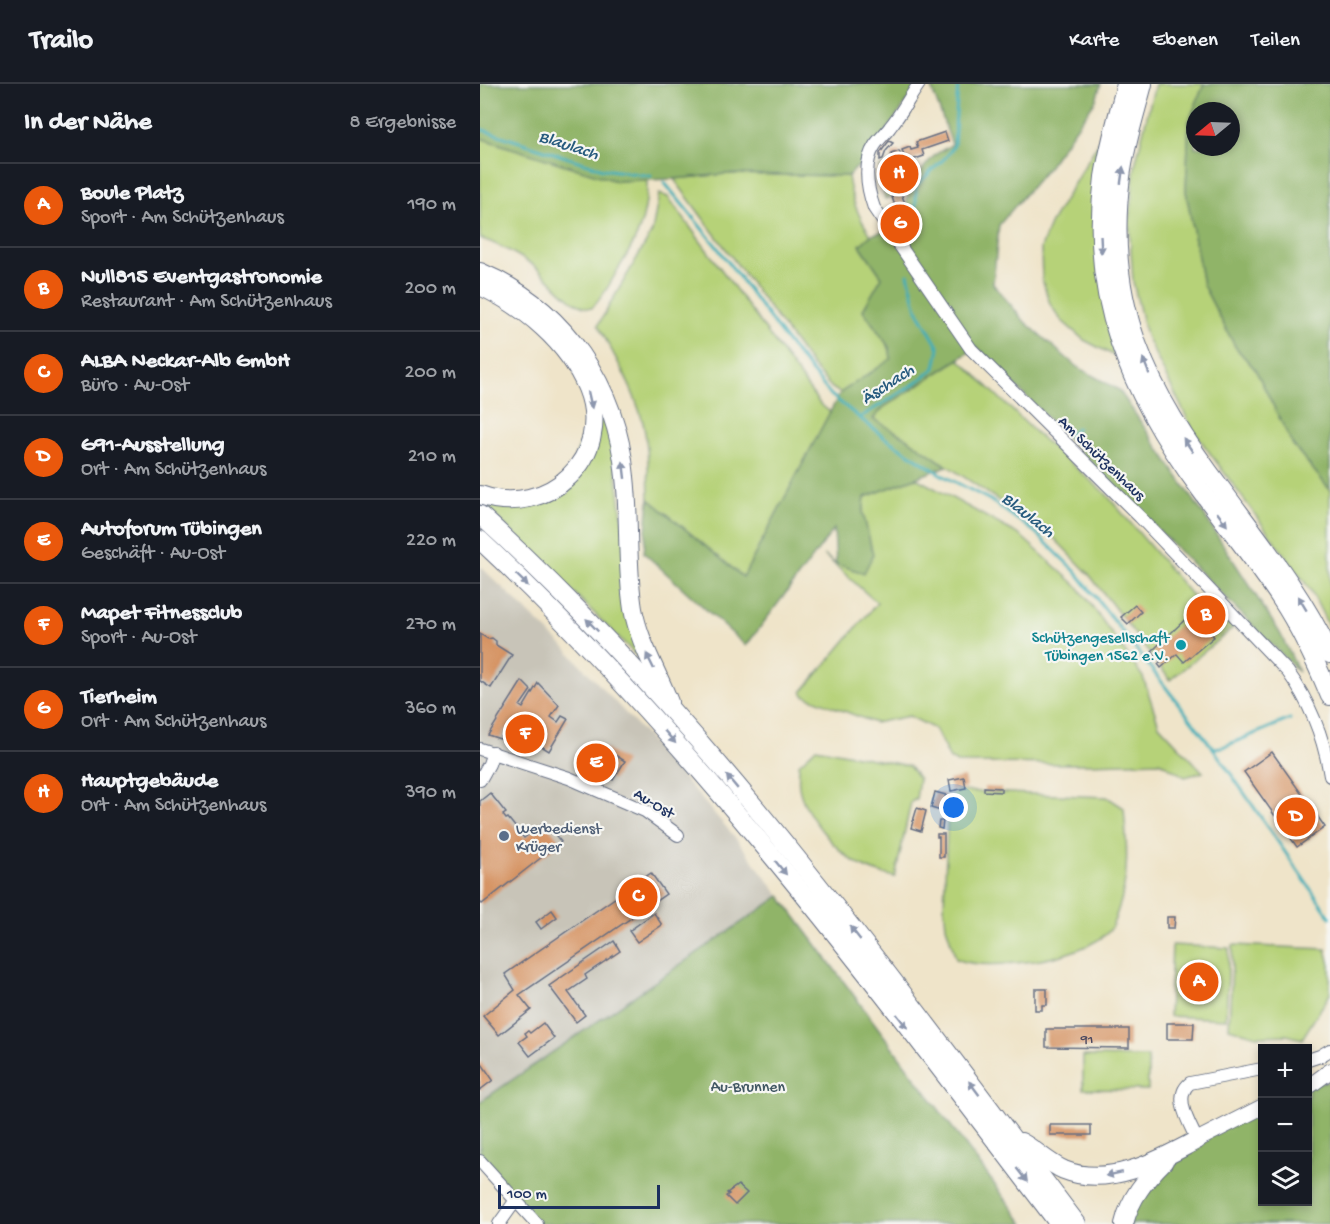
<!DOCTYPE html>
<html lang="de">
<meta charset="utf-8">
<style>
:root{--surface:#171b24;--page:#20242c;--text:#f1f3f6;--muted:#9ea1a6;--line:#363941;--accent:#ea580c}
body{margin:0;font-family:"Gochi Hand",sans-serif;background:var(--page);color:var(--text)}
.controls{position:absolute;right:18px;bottom:18px;display:grid;overflow:hidden;border-radius:0px;box-shadow:0 3px 9px #0003}
.controls button{width:54px;height:54px;display:grid;place-items:center;padding:0;border:0;border-bottom:2px solid var(--line);background:var(--surface);color:var(--text);font:30px sans-serif}
.compass{position:absolute;left:706px;top:18px;width:54px;height:54px;border-radius:50%;background:var(--surface);box-shadow:0 3px 9px #0003;rotate:251deg}
.scale{position:absolute;left:18px;bottom:15px;width:162px;box-sizing:border-box;padding-left:6px;border:3px solid #1b2f5e;border-top:0;font-size:16px;line-height:21px;white-space:nowrap;color:#1b2f5e;-webkit-text-stroke:4px #f6f6f2;paint-order:stroke}
.you{position:absolute;left:474px;top:724px;width:21px;height:21px;margin:-15px;border:4px solid #fff;border-radius:50%;background:#1a73e8;box-shadow:0 0 0 9px #1a73e833}
.badge{display:grid;place-items:center;width:39px;height:39px;border-radius:50%;background:var(--accent);color:#fff;font-size:20px;font-weight:700}
.pin{position:absolute;translate:-50% -50%;border:3px solid #fff;box-shadow:0 2px 6px #0006}
.list{margin:0;padding:0;list-style:none}
h2{display:flex;justify-content:space-between;align-items:center;height:78px;margin:0;padding:0 24px;font-size:26px}
h2 small{font-size:20px;font-weight:400;color:var(--muted)}
.list li{display:grid;grid-template-columns:39px 1fr auto;gap:18px;align-items:center;box-sizing:border-box;height:84px;padding:0 24px;border-top:2px solid var(--line)}
.list b{display:block;font-size:22px;white-space:nowrap}
.list p{margin:0;font-size:20px;white-space:nowrap;color:var(--muted)}
.list em{font-size:20px;font-style:normal;color:var(--muted)}
.icon{flex:none;width:33px;height:33px;fill:none;stroke:currentColor;stroke-width:2;stroke-linecap:round;stroke-linejoin:round}
.map{position:relative;flex:none;width:850px;height:1140px;overflow:hidden}
header{display:flex;align-items:center;gap:36px;box-sizing:border-box;height:84px;padding:0 30px;background:var(--surface);border-bottom:2px solid var(--line)}
header strong{font-size:28px}
nav{display:flex;gap:33px;margin-inline-start:auto;font-size:21px}
main{display:flex}
aside{flex:1;background:var(--surface)}
.map>svg:first-child{display:block}
.industrial{fill:#c8c4b8}
.green{fill:#b6d278;stroke:#68806b;stroke-width:1.5}
.forest{fill:#90b468;stroke:#567263;stroke-width:1.5;fill-rule:evenodd}
.lines{fill:none;stroke-linecap:round;stroke-linejoin:round}
.stream{stroke:#3cadb8;stroke-width:3}
.building{fill:#d69465}
.minor-casing{stroke:#656e83;stroke-width:14}
.major-casing{stroke:#656e83;stroke-width:17}
.highway-casing{stroke:#656e83;stroke-width:20}
.minor{stroke:#fff;stroke-width:12}
.major{stroke:#fff;stroke-width:15}
.highway{stroke:#fff;stroke-width:18}
.oneway{fill:#8d97ae}
.culture-dot{fill:#0f9aa8;stroke:#f6f6f2;stroke-width:2}
.service-dot{fill:#5c6f8a;stroke:#f6f6f2;stroke-width:2}
.labels{text-anchor:middle;stroke-width:4.5;stroke-linejoin:round;paint-order:stroke}
.number-label{font-size:14px;fill:#4a4860}
.street-label{font-size:16px;fill:#1b2f5e;stroke:#f6f6f2}
.culture-label{font-size:16px;fill:#0d838f;stroke:#f6f6f2;text-anchor:end}
.service-label{font-size:16px;fill:#4e5e75;stroke:#f6f6f2;text-anchor:start}
.park-label{font-size:16px;fill:#425864;stroke:#f6f6f2}
.water-label{font-size:18px;font-style:italic;fill:#275b7e;stroke:#f6f6f2}
</style>
<header>
<strong>Trailo</strong>
<nav><a>Karte</a><a>Ebenen</a><a>Teilen</a></nav>
</header>
<main>
<aside>
<h2>In der Nähe<small>8 Ergebnisse</small></h2>
<ul class="list">
<li><span class="badge">A</span><div><b>Boule Platz</b><p>Sport · Am Schützenhaus</p></div><em>190 m</em></li>
<li><span class="badge">B</span><div><b>Null815 Eventgastronomie</b><p>Restaurant · Am Schützenhaus</p></div><em>200 m</em></li>
<li><span class="badge">C</span><div><b>ALBA Neckar-Alb GmbH</b><p>Büro · Au-Ost</p></div><em>200 m</em></li>
<li><span class="badge">D</span><div><b>G91-Ausstellung</b><p>Ort · Am Schützenhaus</p></div><em>210 m</em></li>
<li><span class="badge">E</span><div><b>Autoforum Tübingen</b><p>Geschäft · Au-Ost</p></div><em>220 m</em></li>
<li><span class="badge">F</span><div><b>Mapet Fitnessclub</b><p>Sport · Au-Ost</p></div><em>270 m</em></li>
<li><span class="badge">G</span><div><b>Tierheim</b><p>Ort · Am Schützenhaus</p></div><em>360 m</em></li>
<li><span class="badge">H</span><div><b>Hauptgebäude</b><p>Ort · Am Schützenhaus</p></div><em>390 m</em></li>
</ul>
</aside>
<div class="map">
<svg width="850" height="1140" viewBox="0 0 850 1140">
<rect width="100%" height="100%" fill="#f6f6f2"/>
<filter id="ink" filterUnits="userSpaceOnUse"><feTurbulence type="fractalNoise" baseFrequency=".0167" numOctaves="2"/><feDisplacementMap in="SourceGraphic" scale="12" xChannelSelector="R" yChannelSelector="G"/><feConvolveMatrix kernelMatrix="1 2 1 2 8 2 1 2 1" color-interpolation-filters="sRGB"/></filter>
<filter id="wash" filterUnits="userSpaceOnUse"><feTurbulence type="fractalNoise" baseFrequency=".008" numOctaves="4" result="noise"/><feDisplacementMap in="SourceGraphic" scale="24" xChannelSelector="R" yChannelSelector="G"/><feGaussianBlur stdDeviation="1.35" result="paint"/><feColorMatrix in="noise" values="0 0 0 0 0 0 0 0 0 0 0 0 0 0 0 0 0 1.4 0 .05"/><feComposite in="paint" operator="in"/></filter>
<g filter="url(#wash)">
<rect width="100%" height="100%" fill="#efe4c9"/>
<path class="industrial" d="M0,482L85,564L163,648L254,752L300,812L0,1018Z"/>
<g class="green">
<path d="M675,0H724L709,38L706,107L723,201L756,264L775,285L813,361L850,406V545L831,507L713,346L666,252L653,198L649,137L655,81Z"/>
<path d="M630,39L629,248L635,272L604,256L581,236L570,220L562,195L561,164L570,140Z"/>
<path d="M0,54L136,97L167,96C168,135 156,157 136,189C129,202 122,214 112,224C93,227 67,189 50,179C34,169 18,160 0,154Z"/>
<path d="M407,81L415,106L410,107L412,112L405,115L400,83Z"/>
<path d="M246,90L368,92C371,115 378,133 391,151L380,161L402,193L383,226L409,263L412,275L360,309L352,304L333,283L194,95Z"/>
<path d="M179,110L188,113L340,320L350,328L263,493L169,415C168,389 169,360 162,335C152,301 134,271 118,241L172,148Z"/>
<path d="M479,275L557,350L626,410L719,520L731,518L753,544L690,596L608,489L573,453L423,352L393,335L404,323Z"/>
<path d="M117,319L131,345L160,575L50,465L4,421L5,419L81,408Z"/>
<path d="M436,394L541,452L599,504L663,593L679,641L723,688L705,693L680,678L606,680L477,679L470,675L455,645L429,632L395,639L325,612L322,608L397,519L344,471L356,480L393,471L383,429L385,413Z"/>
<path d="M336,664L429,682L439,695L436,715L431,718L415,793C403,790 392,788 380,781C357,769 323,729 319,703C318,696 319,687 319,680Z"/>
<path d="M477,707L627,713L644,724C647,760 650,795 637,829C635,835 633,842 630,846C616,863 575,874 554,877C528,880 500,884 476,875L466,842L464,823L468,718L471,712Z"/>
<path d="M692,861L749,864L746,935L689,932Z"/>
<path d="M753,861L846,865L850,881V910L822,955L807,951L777,952L749,944Z"/>
<path d="M603,972L668,973V1006L603,1005Z"/>
</g>
<g class="forest">
<path d="M0,0H439L391,70L368,92L246,90L194,95L136,97L0,54Z"/>
<path d="M450,0H621L616,16L568,83L519,141L513,200L545,238L597,283L639,306L724,431L800,549L819,588L497,263L404,323L393,335L423,352L467,382L385,413L383,429L393,471L384,489L356,480L354,445L266,562L164,469L169,415L263,493L360,309L411,275L409,263L383,226L402,193L380,161L391,151L423,142L419,130L427,127C422,111 443,83 455,71C460,67 467,64 472,60Z"/>
<path d="M724,0H850V406L813,361L775,285L756,264L723,201L706,107L709,38ZM715,27H751V63H715Z"/>
<path d="M300,812L544,1140H57L0,1077V1018Z"/>
<path d="M844,998H850V1140H644L690,1071L782,1023V1118H828V1002Z"/>
</g>
<g class="lines">
<g class="stream">
<path d="M0,45L123,85L171,92"/>
<path d="M184,98L237,163L308,259L351,311L405,354L462,391L510,416L555,448L596,488L733,664L850,833"/>
<path d="M427,160L428,135L436,121V102L467,72L474,61L478,0"/>
<path d="M379,334L434,300L455,284L459,264L437,226L428,190"/>
<path d="M588,352L597,344"/>
<path d="M733,664L743,663L810,635"/>
</g>
</g>
<g id="blocks">
<g class="building">
<path d="M465,48L468,57L442,66L444,72L426,78L422,66L430,63L431,66L438,64L436,58Z"/>
<path d="M409,57L413,59L406,67L403,75L400,76V69Z"/>
<path d="M419,67L431,100L419,104L428,127L418,131L410,107L415,106L407,81L414,78L411,70Z"/>
<path d="M420,133L423,142L418,143L415,134Z"/>
<path d="M655,521L661,528L648,540L641,533Z"/>
<path d="M714,527L719,533L726,527L734,536L737,534L742,540L731,549L734,553L704,578L697,570L681,584L678,580L681,577L672,567Z"/>
<path d="M0,550L8,555L12,554L16,557V561L32,571L11,604L0,597Z"/>
<path d="M42,597L51,606L40,622L43,624L58,599L79,621L71,633L78,638L82,632L88,635L69,667L55,658L51,665L27,649L29,646L26,644L20,655L8,651Z"/>
<path d="M110,661L117,666L120,662L145,677L133,696L108,681L112,675L104,670Z"/>
<path d="M792,668L845,743L817,763L764,688Z"/>
<path d="M484,693L486,704L471,707L469,696Z"/>
<path d="M504,703L521,704V708L504,707Z"/>
<path d="M455,708L466,711L461,727L451,724Z"/>
<path d="M10,709L26,729L23,731L26,735L28,734L44,754L65,738L81,758L2,820L0,818V717Z"/>
<path d="M437,724L446,727L441,747L431,744Z"/>
<path d="M459,737H463L462,745L458,744Z"/>
<path d="M457,750H464V773H459V753H457Z"/>
<path d="M171,789L186,810L39,911L51,926L19,951L3,932L35,906L25,890Z"/>
<path d="M72,826L77,833L61,845L56,838Z"/>
<path d="M174,829L182,841L157,858L149,847Z"/>
<path d="M687,833H695L694,844H687Z"/>
<path d="M134,857L140,867L105,891L107,895L88,908L105,931L96,938L69,902Z"/>
<path d="M555,905H567V921H562V926H555Z"/>
<path d="M63,939L74,954L50,972L39,958L47,952L45,949L48,947L50,949Z"/>
<path d="M687,939H714L713,955H687Z"/>
<path d="M566,945H649V964L566,963Z"/>
<path d="M0,977L13,996L0,1006Z"/>
<rect x="570" y="1041" width="41" height="10"/>
<path d="M258,1101L267,1109L255,1121L246,1112L249,1110L247,1109Z"/>
</g>
</g>
</g>
<g filter="url(#ink)">
<use href="#blocks" fill-opacity="0" stroke="#656e83" stroke-width="1.5"/>
<g class="lines">
<defs>
<g id="minor">
<path d="M439,0C429,14 421,30 410,43C406,49 400,54 395,61C383,79 387,104 394,124L491,265L660,433L808,588C831,620 844,654 850,692"/>
<path d="M0,665L89,694L165,727L198,751"/>
<path d="M0,696L9,680L13,668"/>
<path d="M828,976L840,972L850,966"/>
<path d="M717,1056C710,1040 692,1013 710,999L782,985"/>
<path d="M0,1077L57,1140"/>
<path d="M19,1140L36,1116"/>
</g>
<g id="major">
<path d="M831,1001L850,987"/>
<path d="M717,1056L782,1023"/>
</g>
<g id="highway">
<path d="M646,0C638,31 629,61 624,93C608,213 650,310 720,405C747,442 776,477 801,515C821,545 836,578 850,612"/>
<path d="M663,0C655,31 645,61 641,93C624,221 668,308 743,407C782,460 823,511 850,570"/>
<path d="M0,188C85,224 137,303 145,393C150,437 146,481 153,525C159,558 177,587 189,618"/>
<path d="M0,202C44,222 88,258 107,304C135,373 67,435 0,411"/>
<path d="M0,431C229,639 411,895 597,1140"/>
<path d="M0,456C218,660 398,903 579,1140"/>
<path d="M541,1058C556,1066 568,1079 584,1086C628,1104 678,1077 717,1056"/>
<path d="M644,1140C650,1114 665,1096 684,1077"/>
</g>
</defs>
<use href="#minor" class="minor-casing"/>
<use href="#major" class="major-casing"/>
<use href="#highway" class="highway-casing"/>
<use href="#minor" class="minor"/>
<use href="#major" class="major"/>
<use href="#highway" class="highway"/>
</g>
<defs><path id="oneway-solid" d="M-6-.8H1V-3.2L6.5 0L1 3.2V.8H-6Z" transform="scale(1.5)"/></defs>
<g class="oneway">
<use href="#oneway-solid" transform="translate(642 91) rotate(-82)"/>
<use href="#oneway-solid" transform="translate(621 161) rotate(87)"/>
<use href="#oneway-solid" transform="translate(666 282) rotate(-112)"/>
<use href="#oneway-solid" transform="translate(110 316) rotate(77)"/>
<use href="#oneway-solid" transform="translate(708 361) rotate(-124)"/>
<use href="#oneway-solid" transform="translate(144 386) rotate(-97)"/>
<use href="#oneway-solid" transform="translate(742 435) rotate(53)"/>
<use href="#oneway-solid" transform="translate(42 496) rotate(44)"/>
<use href="#oneway-solid" transform="translate(822 519) rotate(-121)"/>
<use href="#oneway-solid" transform="translate(112 541) rotate(-134)"/>
<use href="#oneway-solid" transform="translate(170 577) rotate(-116)"/>
<use href="#oneway-solid" transform="translate(190 653) rotate(49)"/>
<use href="#oneway-solid" transform="translate(252 698) rotate(-130)"/>
<use href="#oneway-solid" transform="translate(301 784) rotate(51)"/>
<use href="#oneway-solid" transform="translate(375 849) rotate(-128)"/>
<use href="#oneway-solid" transform="translate(422 937) rotate(52)"/>
<use href="#oneway-solid" transform="translate(494 1004) rotate(-127)"/>
<use href="#oneway-solid" transform="translate(634 1090) rotate(168)"/>
<use href="#oneway-solid" transform="translate(542 1091) rotate(52)"/>
</g>
</g>
<circle class="culture-dot" cx="701" cy="561" r="6"/>
<circle class="service-dot" cx="24" cy="752" r="6"/>
<g class="labels">
<g class="number-label">
<text x="607" y="959">91</text>
</g>
<g class="street-label">
<text transform="translate(623 373) rotate(44)" y="6">Am Schützenhaus</text>
<text transform="translate(175 718) rotate(31)" y="6">Au-Ost</text>
</g>
<g class="culture-label">
<text x="689" y="558">Schützengesellschaft<tspan x="689" dy="18">Tübingen 1562 e.V.</tspan></text>
</g>
<g class="service-label">
<text x="36" y="749">Werbedienst<tspan x="36" dy="18">Krüger</tspan></text>
</g>
<g class="park-label">
<text x="268" y="1007">Au-Brunnen</text>
</g>
<g class="water-label">
<text transform="translate(89 60) rotate(18)" y="6">Blaulach</text>
<text transform="translate(407 299) rotate(-33)" y="6">Äschach</text>
<text transform="translate(549 430) rotate(38)" y="6">Blaulach</text>
</g>
</g>
</svg>
<div class="controls">
<button>+</button>
<button>−</button>
<button><svg class="icon" aria-label="layers" viewBox="0 0 24 24"><path d="M12 4l9 5-9 5-9-5zM3 14l9 5 9-5"/></svg></button>
</div>
<svg class="compass" viewBox="-18 -18 36 36"><path d="M0-13l5 13h-10z" fill="#e53935"/><path d="M0 13l5-13h-10z" fill="#9ea1a6"/></svg>
<div class="scale">100 m</div>
<div class="you"></div>
<div class="pin badge" style="left:719px;top:898px">A</div>
<div class="pin badge" style="left:726px;top:531px">B</div>
<div class="pin badge" style="left:158px;top:813px">C</div>
<div class="pin badge" style="left:816px;top:733px">D</div>
<div class="pin badge" style="left:116px;top:679px">E</div>
<div class="pin badge" style="left:45px;top:650px">F</div>
<div class="pin badge" style="left:420px;top:140px">G</div>
<div class="pin badge" style="left:419px;top:90px">H</div>
</div>
</main>
